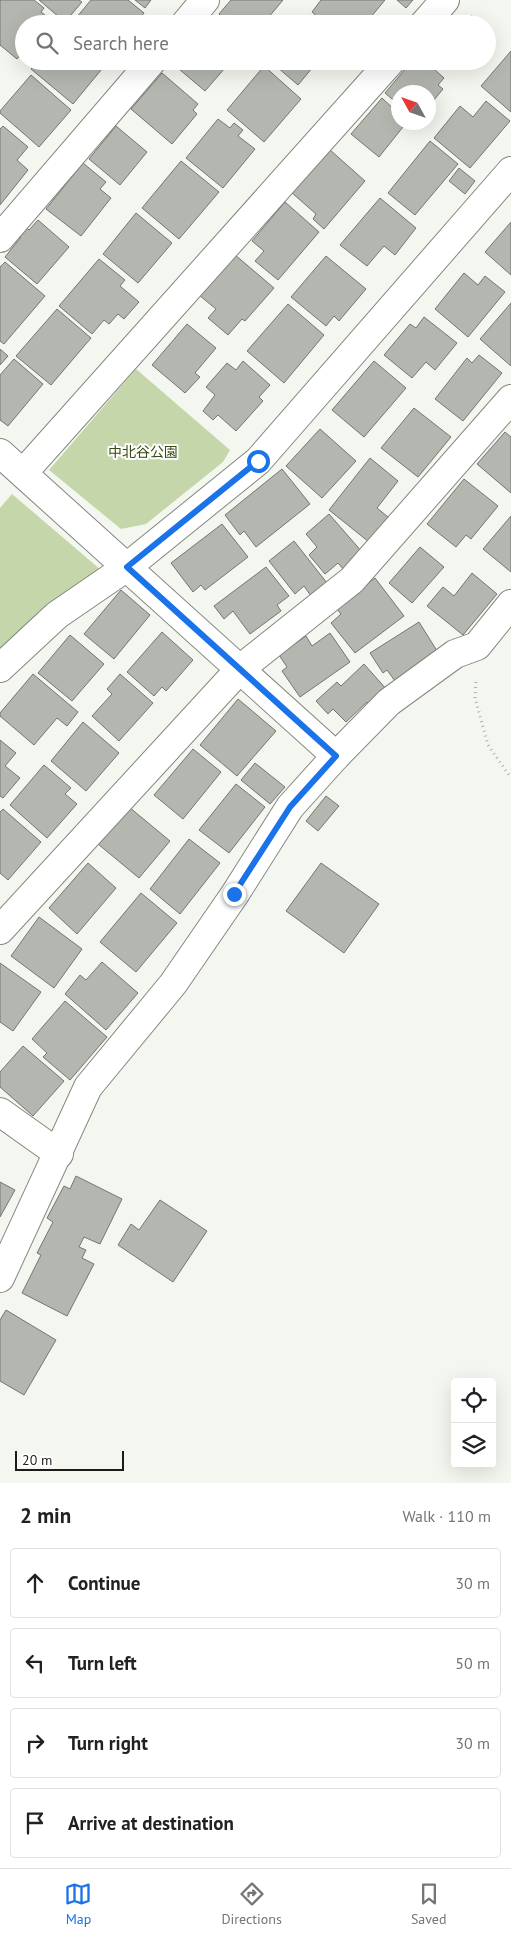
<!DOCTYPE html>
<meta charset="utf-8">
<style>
:root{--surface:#fff;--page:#f6f6f6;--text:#202124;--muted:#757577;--line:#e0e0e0;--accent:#1a73e8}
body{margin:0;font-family:"PT Sans","Noto Sans JP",sans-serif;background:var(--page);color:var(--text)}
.controls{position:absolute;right:15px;bottom:15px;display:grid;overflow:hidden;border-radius:5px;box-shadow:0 5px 20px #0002}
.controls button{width:45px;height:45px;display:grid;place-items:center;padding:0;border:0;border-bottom:1px solid var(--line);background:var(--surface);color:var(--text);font:25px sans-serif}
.compass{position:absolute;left:391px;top:85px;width:45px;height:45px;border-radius:50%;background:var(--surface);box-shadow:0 5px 20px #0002;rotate:310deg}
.scale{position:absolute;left:15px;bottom:12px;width:109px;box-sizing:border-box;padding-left:5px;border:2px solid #1b1c1a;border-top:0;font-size:14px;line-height:18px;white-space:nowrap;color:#1b1c1a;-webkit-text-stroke:4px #fff;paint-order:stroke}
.stop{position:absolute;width:15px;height:15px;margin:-11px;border:4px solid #1a73e8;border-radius:50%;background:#fff}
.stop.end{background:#1a73e8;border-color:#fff;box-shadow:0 1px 5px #0008}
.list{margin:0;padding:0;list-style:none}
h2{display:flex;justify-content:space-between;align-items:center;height:65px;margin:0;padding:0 20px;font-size:21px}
h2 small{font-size:16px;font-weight:400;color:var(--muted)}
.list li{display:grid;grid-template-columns:32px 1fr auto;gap:15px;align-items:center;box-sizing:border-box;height:70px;margin:0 10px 10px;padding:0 10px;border:1px solid var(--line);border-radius:5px}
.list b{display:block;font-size:19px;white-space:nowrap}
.list em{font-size:16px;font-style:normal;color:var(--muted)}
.icon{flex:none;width:28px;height:28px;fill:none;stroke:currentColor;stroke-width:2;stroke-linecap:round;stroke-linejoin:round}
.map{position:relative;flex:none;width:511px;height:1483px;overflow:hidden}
.search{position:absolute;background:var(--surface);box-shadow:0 5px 20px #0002;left:15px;right:15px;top:15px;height:55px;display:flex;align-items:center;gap:12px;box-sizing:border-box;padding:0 18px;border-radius:28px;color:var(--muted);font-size:19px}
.sheet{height:385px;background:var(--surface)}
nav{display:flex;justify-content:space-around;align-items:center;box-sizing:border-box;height:70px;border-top:1px solid var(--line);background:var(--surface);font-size:14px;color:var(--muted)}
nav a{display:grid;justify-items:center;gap:2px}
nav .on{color:var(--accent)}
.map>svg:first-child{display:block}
.green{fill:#c5d7aa}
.building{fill:#b4b7b0;stroke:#747670}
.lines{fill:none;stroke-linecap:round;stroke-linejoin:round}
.street-casing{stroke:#858781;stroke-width:30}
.path{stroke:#aeb0aa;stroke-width:3;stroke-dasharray:1 4;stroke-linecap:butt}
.street{stroke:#fff;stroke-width:28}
.route{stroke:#1a73e8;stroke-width:6}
.labels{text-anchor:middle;stroke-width:4;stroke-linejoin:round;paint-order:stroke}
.park-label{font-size:14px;fill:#374a10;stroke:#fff}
</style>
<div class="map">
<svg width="511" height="1483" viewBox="0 0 511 1483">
<rect width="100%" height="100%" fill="#f4f7ef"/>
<g class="green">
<path d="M136,369L230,450L223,462L146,524L121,529L49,470Z"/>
<path d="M12,494L101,570L0,655V508Z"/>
</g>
<g class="building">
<path d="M0,0H34L44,8L41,12L50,19L46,24H24V51L17,59L0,45Z"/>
<path d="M39,0H79L82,2L65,22Z"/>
<path d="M91,0H128L144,13L135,24H71Z"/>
<path d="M135,0H151L145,8Z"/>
<path d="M231,0H283L263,24H231L219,14Z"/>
<path d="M321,0H385L365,24H326L312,12Z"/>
<path d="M397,0H413L406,8Z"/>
<path d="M309,15L320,24H302Z"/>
<path d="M471,15L482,24H463Z"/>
<path d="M214,16L223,24H207Z"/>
<path d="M487,28L494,34L487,42Z"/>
<path d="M511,51V112L481,86Z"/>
<path d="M38,61H104L106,64L73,104L31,69Z"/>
<path d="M175,61H231L205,91L173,64Z"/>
<path d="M270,61H318L298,85Z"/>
<path d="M412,61L418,66L422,61H425L444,78L438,85L443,89L428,107V92H398V104L385,93Z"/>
<path d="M458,61H471L466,68Z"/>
<path d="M264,66L301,99L264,142L227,110Z"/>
<path d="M162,73L198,104L193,110L197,114L172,144L131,109Z"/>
<path d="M31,75L71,110L39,147L0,113V111Z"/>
<path d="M382,98L398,113V122H407L379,157L351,134Z"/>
<path d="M486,101L510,121L470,168L434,138L460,106L473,117Z"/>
<path d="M218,119L230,128L234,123L243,130L238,136L255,149L223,188L186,158Z"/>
<path d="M3,126L28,147L17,160L28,170L0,205V129Z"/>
<path d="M116,126L147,152L120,185L89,159Z"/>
<path d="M430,141L458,164L415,215L388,193Z"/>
<path d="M329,149L365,181L324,229L313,219L316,214L291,192Z"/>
<path d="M181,161L219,192L179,239L142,208Z"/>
<path d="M83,163L106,182L100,189L111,198L81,236L46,209Z"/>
<path d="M459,168L475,181L465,194L449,181Z"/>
<path d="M380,198L416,228L395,255L384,246L367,266L340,245Z"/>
<path d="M285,202L319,232L278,280L255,261L264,251L252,241Z"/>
<path d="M136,213L172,243L138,283L103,254Z"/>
<path d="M38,220L69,247L37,284L5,257L21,237L17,234L24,225L29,230Z"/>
<path d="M511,222V275L485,252Z"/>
<path d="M234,254L274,288L245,321L242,319L228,335L208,318L216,309L199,295Z"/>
<path d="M326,256L366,289L339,321L334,316L326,326L291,297Z"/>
<path d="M99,259L125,280L120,286L139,302L124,319L118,314L109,324L104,320L92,334L59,306Z"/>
<path d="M5,262L45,296L4,344L0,341V267Z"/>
<path d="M464,273L478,285L485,276L505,292L468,337L435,309Z"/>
<path d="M511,303V366L480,339Z"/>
<path d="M288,304L324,335L284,383L247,351Z"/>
<path d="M57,309L91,338L51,385L16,356Z"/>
<path d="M424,317L457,343L435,370L426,362L412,378L384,355L410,324L416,328Z"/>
<path d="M187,324L216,348L195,373L200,377L185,393L152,365Z"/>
<path d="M0,349L8,356L0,365Z"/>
<path d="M479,355L502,373L463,421L435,399L467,358L472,363Z"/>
<path d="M14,359L43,384L8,426L0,420V375Z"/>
<path d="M243,361L270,385L259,397L263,401L236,431L218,415L213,420L203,411L215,395L206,387L227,363L236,370Z"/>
<path d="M374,361L406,388L364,437L332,410Z"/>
<path d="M414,408L451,437L418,477L381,448Z"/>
<path d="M320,429L356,461L322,498L286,466Z"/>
<path d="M505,432L511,437V493L477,464Z"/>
<path d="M370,458L398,481L377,508L388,517L369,542L329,510Z"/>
<path d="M282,469L310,504L256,547L244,531L240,535L225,515Z"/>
<path d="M464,479L498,506L471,539L466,535L456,547L427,524Z"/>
<path d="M329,514L363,553L344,570L338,563L325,574L309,555L317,547L306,534Z"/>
<path d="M511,516V572L483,549Z"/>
<path d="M222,524L248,557L205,590L201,585L193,592L171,563Z"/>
<path d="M294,541L327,583L311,596L304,586L295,594L269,561Z"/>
<path d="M420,547L444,567L412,603L389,583Z"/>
<path d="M266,567L289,596L277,605L281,611L250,634L233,611L224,619L214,606Z"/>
<path d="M472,573L497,594L463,635L427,606L443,587L454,596Z"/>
<path d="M375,578L404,616L355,653L331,623L341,614L336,608Z"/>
<path d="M121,590L150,615L114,659L84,634Z"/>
<path d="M419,622L439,654L395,681L387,670L383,673L370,653Z"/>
<path d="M162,632L193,660L166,691L162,687L154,696L127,672Z"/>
<path d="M330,633L350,662L300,697L282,671L287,667L279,655L306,636L312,646Z"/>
<path d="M70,635L104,664L72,701L38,673Z"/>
<path d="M364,664L388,691L371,707L367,702L346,722L333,709L328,714L316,701L337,682L341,686Z"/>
<path d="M33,674L78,712L67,726L57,718L34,745L0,716V713Z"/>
<path d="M120,674L153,703L119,741L92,716L112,694L107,689Z"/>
<path d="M238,699L276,731L237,776L200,745Z"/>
<path d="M83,722L119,753L86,791L51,761Z"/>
<path d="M0,740L16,753L5,766L20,778L3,798L0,796Z"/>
<path d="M193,749L221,772L183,819L154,795Z"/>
<path d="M255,763L285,787L270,804L241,780Z"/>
<path d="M44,765L71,788L65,794L77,804L47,838L10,805Z"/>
<path d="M236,784L265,807L229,853L199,830Z"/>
<path d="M326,796L339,806L318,831L306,821Z"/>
<path d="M129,807L170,841L139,878L98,844Z"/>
<path d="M3,809L41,842L8,880L0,873V812Z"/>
<path d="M189,839L220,863L180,914L150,889Z"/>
<path d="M88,863L116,888L77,934L49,908Z"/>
<path d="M321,863L379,904L344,953L286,911Z"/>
<path d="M141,893L177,923L136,972L100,942Z"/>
<path d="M39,917L82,949L54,988L11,956Z"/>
<path d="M102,962L138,993L106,1030L65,994L80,975L86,980Z"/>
<path d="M0,963L41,992L13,1031L0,1022Z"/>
<path d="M65,1001L107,1037L70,1080L43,1057L47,1053L32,1039Z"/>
<path d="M23,1046L64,1081L33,1116L0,1087V1072Z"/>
<path d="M76,1176L122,1199L100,1244L84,1237L79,1247L86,1250L82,1258L94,1264L67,1316L22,1293L41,1255L37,1253L53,1222L47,1218L64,1186L70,1189Z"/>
<path d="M0,1182L15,1190L0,1217Z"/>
<path d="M160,1200L207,1231L173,1282L118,1245L131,1224L139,1230Z"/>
<path d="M6,1310L56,1340L24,1395L0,1381V1320Z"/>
</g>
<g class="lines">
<defs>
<g id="street">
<path d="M185,24L205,0"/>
<path d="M424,24L445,0"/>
<path d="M0,238L152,61"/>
<path d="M0,453L336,756"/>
<path d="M23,473L391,61"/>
<path d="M0,668L57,615L127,567L258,461L511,171"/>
<path d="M0,930L240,669L352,580L511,399"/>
<path d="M0,1112L59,1154"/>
<path d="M0,1278L88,1087L173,984L235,894L290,807L336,756L389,702L455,654L477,646L511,604"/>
</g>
</defs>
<use href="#street" class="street-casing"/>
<path class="path" d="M476,682L475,698L488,745L511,778"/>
<use href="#street" class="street"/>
</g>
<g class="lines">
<path class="route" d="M234,894L290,807L336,756L127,567L258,461"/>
</g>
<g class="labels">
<g class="park-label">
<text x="143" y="457">中北谷公園</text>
</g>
</g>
</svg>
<div class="controls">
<button><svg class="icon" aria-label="locate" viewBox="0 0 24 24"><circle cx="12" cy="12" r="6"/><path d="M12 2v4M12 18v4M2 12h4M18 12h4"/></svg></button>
<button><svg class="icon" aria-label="layers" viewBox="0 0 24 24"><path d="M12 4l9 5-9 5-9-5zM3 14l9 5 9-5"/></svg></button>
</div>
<svg class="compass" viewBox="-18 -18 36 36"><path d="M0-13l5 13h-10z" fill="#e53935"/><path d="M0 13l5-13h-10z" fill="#757577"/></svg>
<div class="scale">20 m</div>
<div class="stop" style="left:258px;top:461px"></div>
<div class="stop end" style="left:234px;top:894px"></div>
<div class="search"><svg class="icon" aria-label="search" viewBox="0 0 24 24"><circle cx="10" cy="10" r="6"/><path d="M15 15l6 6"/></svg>Search here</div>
</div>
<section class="sheet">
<h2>2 min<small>Walk · 110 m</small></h2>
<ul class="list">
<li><svg class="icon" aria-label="ahead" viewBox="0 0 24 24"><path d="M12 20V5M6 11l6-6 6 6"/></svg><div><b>Continue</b></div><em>30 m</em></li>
<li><svg class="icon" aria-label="left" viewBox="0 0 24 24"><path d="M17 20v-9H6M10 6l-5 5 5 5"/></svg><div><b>Turn left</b></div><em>50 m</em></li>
<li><svg class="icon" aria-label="right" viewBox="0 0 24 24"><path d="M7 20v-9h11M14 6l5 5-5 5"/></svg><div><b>Turn right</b></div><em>30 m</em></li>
<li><svg class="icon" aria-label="arrive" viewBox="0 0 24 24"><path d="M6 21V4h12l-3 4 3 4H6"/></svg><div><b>Arrive at destination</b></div></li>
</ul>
</section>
<nav>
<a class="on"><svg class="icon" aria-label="map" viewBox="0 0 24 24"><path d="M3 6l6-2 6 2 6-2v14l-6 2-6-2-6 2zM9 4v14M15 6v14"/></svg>Map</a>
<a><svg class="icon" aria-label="directions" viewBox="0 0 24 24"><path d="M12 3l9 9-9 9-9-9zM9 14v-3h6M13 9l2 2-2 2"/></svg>Directions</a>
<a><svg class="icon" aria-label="saved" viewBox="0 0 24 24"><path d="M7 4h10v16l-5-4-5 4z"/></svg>Saved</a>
</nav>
